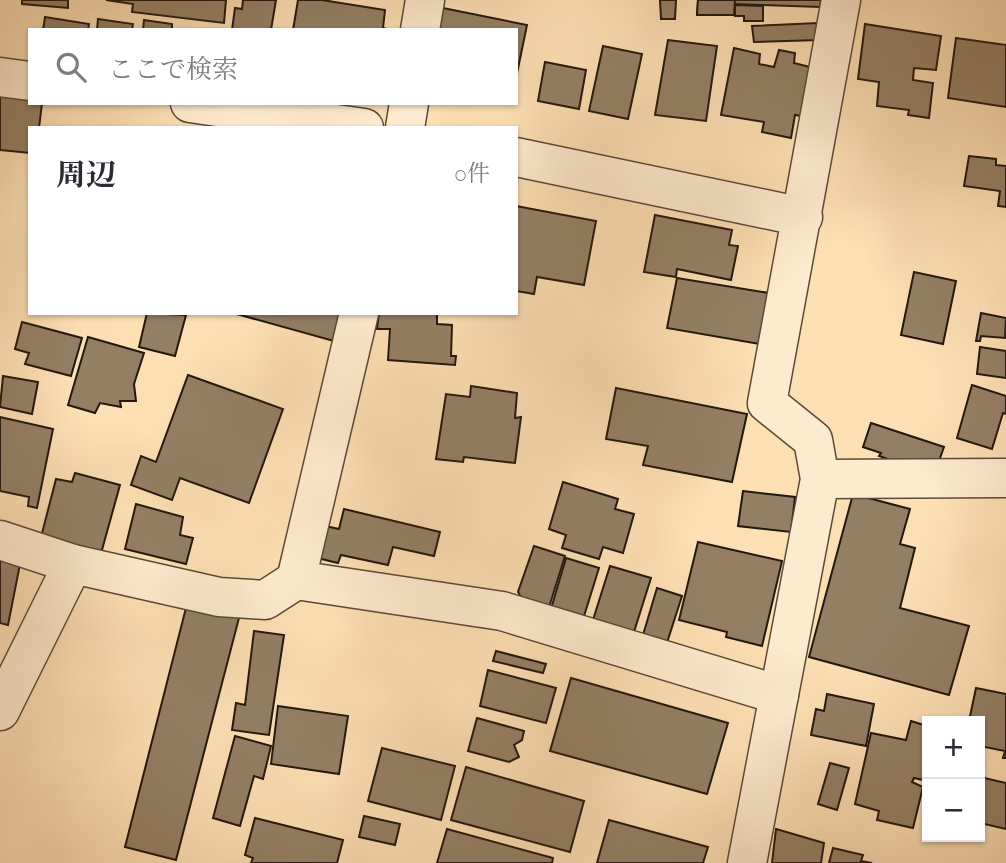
<!DOCTYPE html>
<html lang="ja">
<meta charset="utf-8">
<style>
:root{--surface:#fff;--page:#f2f2f3;--text:#2b2b33;--muted:#7c7c81;--line:#e1e1e2}
body{margin:0;font-family:"IM FELL French Canon","Noto Serif JP",serif;background:var(--page);color:var(--text)}
.controls{position:absolute;right:21px;bottom:21px;display:grid;overflow:hidden;border-radius:0px;box-shadow:0 2px 5px #0004}
.controls button{width:63px;height:63px;display:grid;place-items:center;padding:0;border:0;border-bottom:2px solid var(--line);background:var(--surface);color:var(--text);font:35px sans-serif}
.list{margin:0;padding:0;list-style:none}
h2{display:flex;justify-content:space-between;align-items:center;height:91px;margin:0;padding:0 28px;font-size:30px}
h2 small{font-size:23px;font-weight:400;color:var(--muted)}
.icon{flex:none;width:38px;height:38px;fill:none;stroke:currentColor;stroke-width:2;stroke-linecap:round;stroke-linejoin:round}
.map{position:relative;flex:none;width:1006px;height:863px;overflow:hidden}
.search{position:absolute;background:var(--surface);box-shadow:0 2px 5px #0004;left:28px;top:28px;width:490px;height:77px;display:flex;align-items:center;gap:18px;box-sizing:border-box;padding:0 24px;border-radius:0px;color:var(--muted);font-size:26px}
.panel{position:absolute;background:var(--surface);box-shadow:0 2px 5px #0004;left:28px;top:126px;width:490px;height:189px;border-radius:0px}
.map>svg:first-child{display:block}
.building{fill:#947f65;stroke:#23180f;stroke-width:2}
.lines{fill:none;stroke-linecap:round;stroke-linejoin:round}
.minor-casing{stroke:#5a4a38;stroke-width:41}
.minor{stroke:#feeace;stroke-width:38}
</style>
<div class="map">
<svg width="1006" height="863" viewBox="0 0 1006 863">
<rect width="100%" height="100%" fill="#fddfb4"/>
<filter id="stains"><feTurbulence type="fractalNoise" baseFrequency=".00286" numOctaves="4"/><feColorMatrix values="0 0 0 0 .2 0 0 0 0 .09 0 0 0 0 .02 0 0 0 .5 -.17"/></filter>
<radialGradient id="worn" r=".72"><stop offset=".6" stop-color="#630" stop-opacity="0"/><stop offset="1" stop-color="#630" stop-opacity=".3"/></radialGradient>
<g class="building">
<path d="M22,0H68V8L22,4Z"/>
<path d="M106,0H226L224,23L132,12L133,4Z"/>
<path d="M243,0H276L271,30H232L235,8L242,9Z"/>
<path d="M298,0H322L385,10L383,28L391,30H293Z"/>
<path d="M660,0H676L675,19H661Z"/>
<path d="M698,0H821L820,7L734,4V15H697Z"/>
<path d="M698,0H735L734,15H697Z"/>
<path d="M428,5L527,25L516,78V30H422Z"/>
<path d="M735,5L763,6V21H744V16H735Z"/>
<path d="M45,17L89,24L88,30H43Z"/>
<path d="M98,19L133,24L132,30H97Z"/>
<path d="M144,20L172,24V30H143Z"/>
<path d="M818,23L819,40L754,42L752,26Z"/>
<path d="M865,24L941,36L936,70L914,68L913,80L933,83L929,118L908,115L909,110L877,106L879,82L858,79Z"/>
<path d="M956,38L1006,45V107L948,98Z"/>
<path d="M668,40L717,46L706,121L655,115Z"/>
<path d="M603,46L642,54L628,119L589,111Z"/>
<path d="M734,48L760,54L759,64L774,67L779,50L795,53L794,63L814,68L806,117L795,115L791,138L762,132L764,122L721,115Z"/>
<path d="M545,62L586,70L579,109L538,101Z"/>
<path d="M0,93L30,97V103H42L39,128H30V153L0,150Z"/>
<path d="M969,156L996,159V165L1006,166V207L998,206L1000,191L964,186Z"/>
<path d="M516,206L596,221L584,285L537,277L534,294L516,291Z"/>
<path d="M655,215L732,230L729,245L738,246L731,280L677,269L676,277L644,272Z"/>
<path d="M914,272L956,281L943,344L901,335Z"/>
<path d="M677,278L775,294L765,345L667,328Z"/>
<path d="M147,313L186,315L175,356L139,347Z"/>
<path d="M233,313H349L341,343Z"/>
<path d="M379,313H437V324L452,325L451,356H456L455,365L388,360L390,329H377Z"/>
<path d="M981,313L1006,318L1005,338L981,336L980,341H976Z"/>
<path d="M22,322L82,338L71,376L25,364L29,353L15,349Z"/>
<path d="M88,337L144,353L134,384L136,401H120L121,407L100,403L95,413L68,405Z"/>
<path d="M980,347L1006,351V378L977,374Z"/>
<path d="M188,375L283,409L249,503L180,478L172,500L131,485L141,456L156,462Z"/>
<path d="M3,376L38,382L32,414L0,407Z"/>
<path d="M972,385L1006,396V414L1003,413L992,449L957,438Z"/>
<path d="M471,386L517,393L515,418L521,417L515,463L464,457L463,462L436,459L446,394L470,397Z"/>
<path d="M616,388L747,414L732,482L643,465L648,446L606,439Z"/>
<path d="M0,417L53,429L37,508L28,506L29,497L0,491Z"/>
<path d="M871,423L944,447L934,475L879,456L881,453L863,447Z"/>
<path d="M75,473L120,485L100,557L40,541L56,479L72,482Z"/>
<path d="M563,482L618,499L615,509L634,514L623,553L603,547L599,559L562,548L566,535L549,529Z"/>
<path d="M743,491L795,497L791,532L738,526Z"/>
<path d="M853,494L910,509L900,544L915,548L900,608L969,626L949,695L809,657Z"/>
<path d="M136,504L183,517L180,535L193,538L186,564L125,549Z"/>
<path d="M344,509L440,532L434,556L393,547L388,565L341,555L338,563L309,556L316,524L339,529Z"/>
<path d="M698,542L782,561L762,646L726,637L727,632L679,620Z"/>
<path d="M534,546L565,556L546,617L528,609L518,592Z"/>
<path d="M0,549L22,554L8,625L0,623Z"/>
<path d="M566,558L599,568L580,629L548,619Z"/>
<path d="M610,566L651,578L633,635L592,623Z"/>
<path d="M657,588L682,596L664,652L640,645Z"/>
<path d="M188,600L240,614L176,860L125,847Z"/>
<path d="M254,631L284,635L269,735L232,730L236,703L245,705Z"/>
<path d="M496,651L546,664L543,673L493,661Z"/>
<path d="M488,670L556,688L546,723L480,706Z"/>
<path d="M571,678L728,723L707,794L550,751Z"/>
<path d="M976,688L1006,694V758H1003L1005,751L980,746V721H969Z"/>
<path d="M827,694L874,704L866,746L811,735L816,709L824,711Z"/>
<path d="M278,706L348,716L339,774L271,764Z"/>
<path d="M477,718L524,731L522,740L514,745L519,757L509,762L468,751Z"/>
<path d="M911,721L927,726V781L914,778L912,782L923,787L913,828L877,820L879,811L855,804L871,733L906,740Z"/>
<path d="M235,736L271,746L263,779L254,776L240,826L213,818Z"/>
<path d="M382,748L455,766L441,820L368,801Z"/>
<path d="M830,763L849,768L837,810L818,804Z"/>
<path d="M466,767L584,801L570,852L451,820Z"/>
<path d="M980,777L1006,783V829L980,823Z"/>
<path d="M364,816L400,824L395,845L359,837Z"/>
<path d="M255,818L343,840L337,863H251L253,858L245,855Z"/>
<path d="M609,820L708,847L703,863H597Z"/>
<path d="M447,829L553,858L552,863H437Z"/>
<path d="M776,829L824,843L821,863H772Z"/>
<path d="M833,848L863,855L861,861L872,863H829Z"/>
</g>
<g class="lines">
<defs>
<g id="minor">
<path d="M420,30L425,0"/>
<path d="M0,77L30,81"/>
<path d="M190,103L364,128"/>
<path d="M405,128L409,103"/>
<path d="M516,157L803,217"/>
<path d="M359,313L296,580L502,611L779,695"/>
<path d="M820,479L1006,478"/>
<path d="M0,540L73,564"/>
<path d="M0,711L73,564L219,597L265,600L296,580"/>
<path d="M747,863L820,479L813,440L767,403L841,0"/>
</g>
</defs>
<use href="#minor" class="minor-casing"/>
<use href="#minor" class="minor"/>
</g>
<rect width="100%" height="100%" filter="url(#stains)"/>
<rect width="100%" height="100%" fill="url(#worn)"/>
</svg>
<div class="controls">
<button>+</button>
<button>−</button>
</div>
<div class="search"><svg class="icon" aria-label="search" viewBox="0 0 24 24"><circle cx="10" cy="10" r="6"/><path d="M15 15l6 6"/></svg>ここで検索</div>
<section class="panel">
<h2>周辺<small>0件</small></h2>
<ul class="list">
</ul>
</section>
</div>
